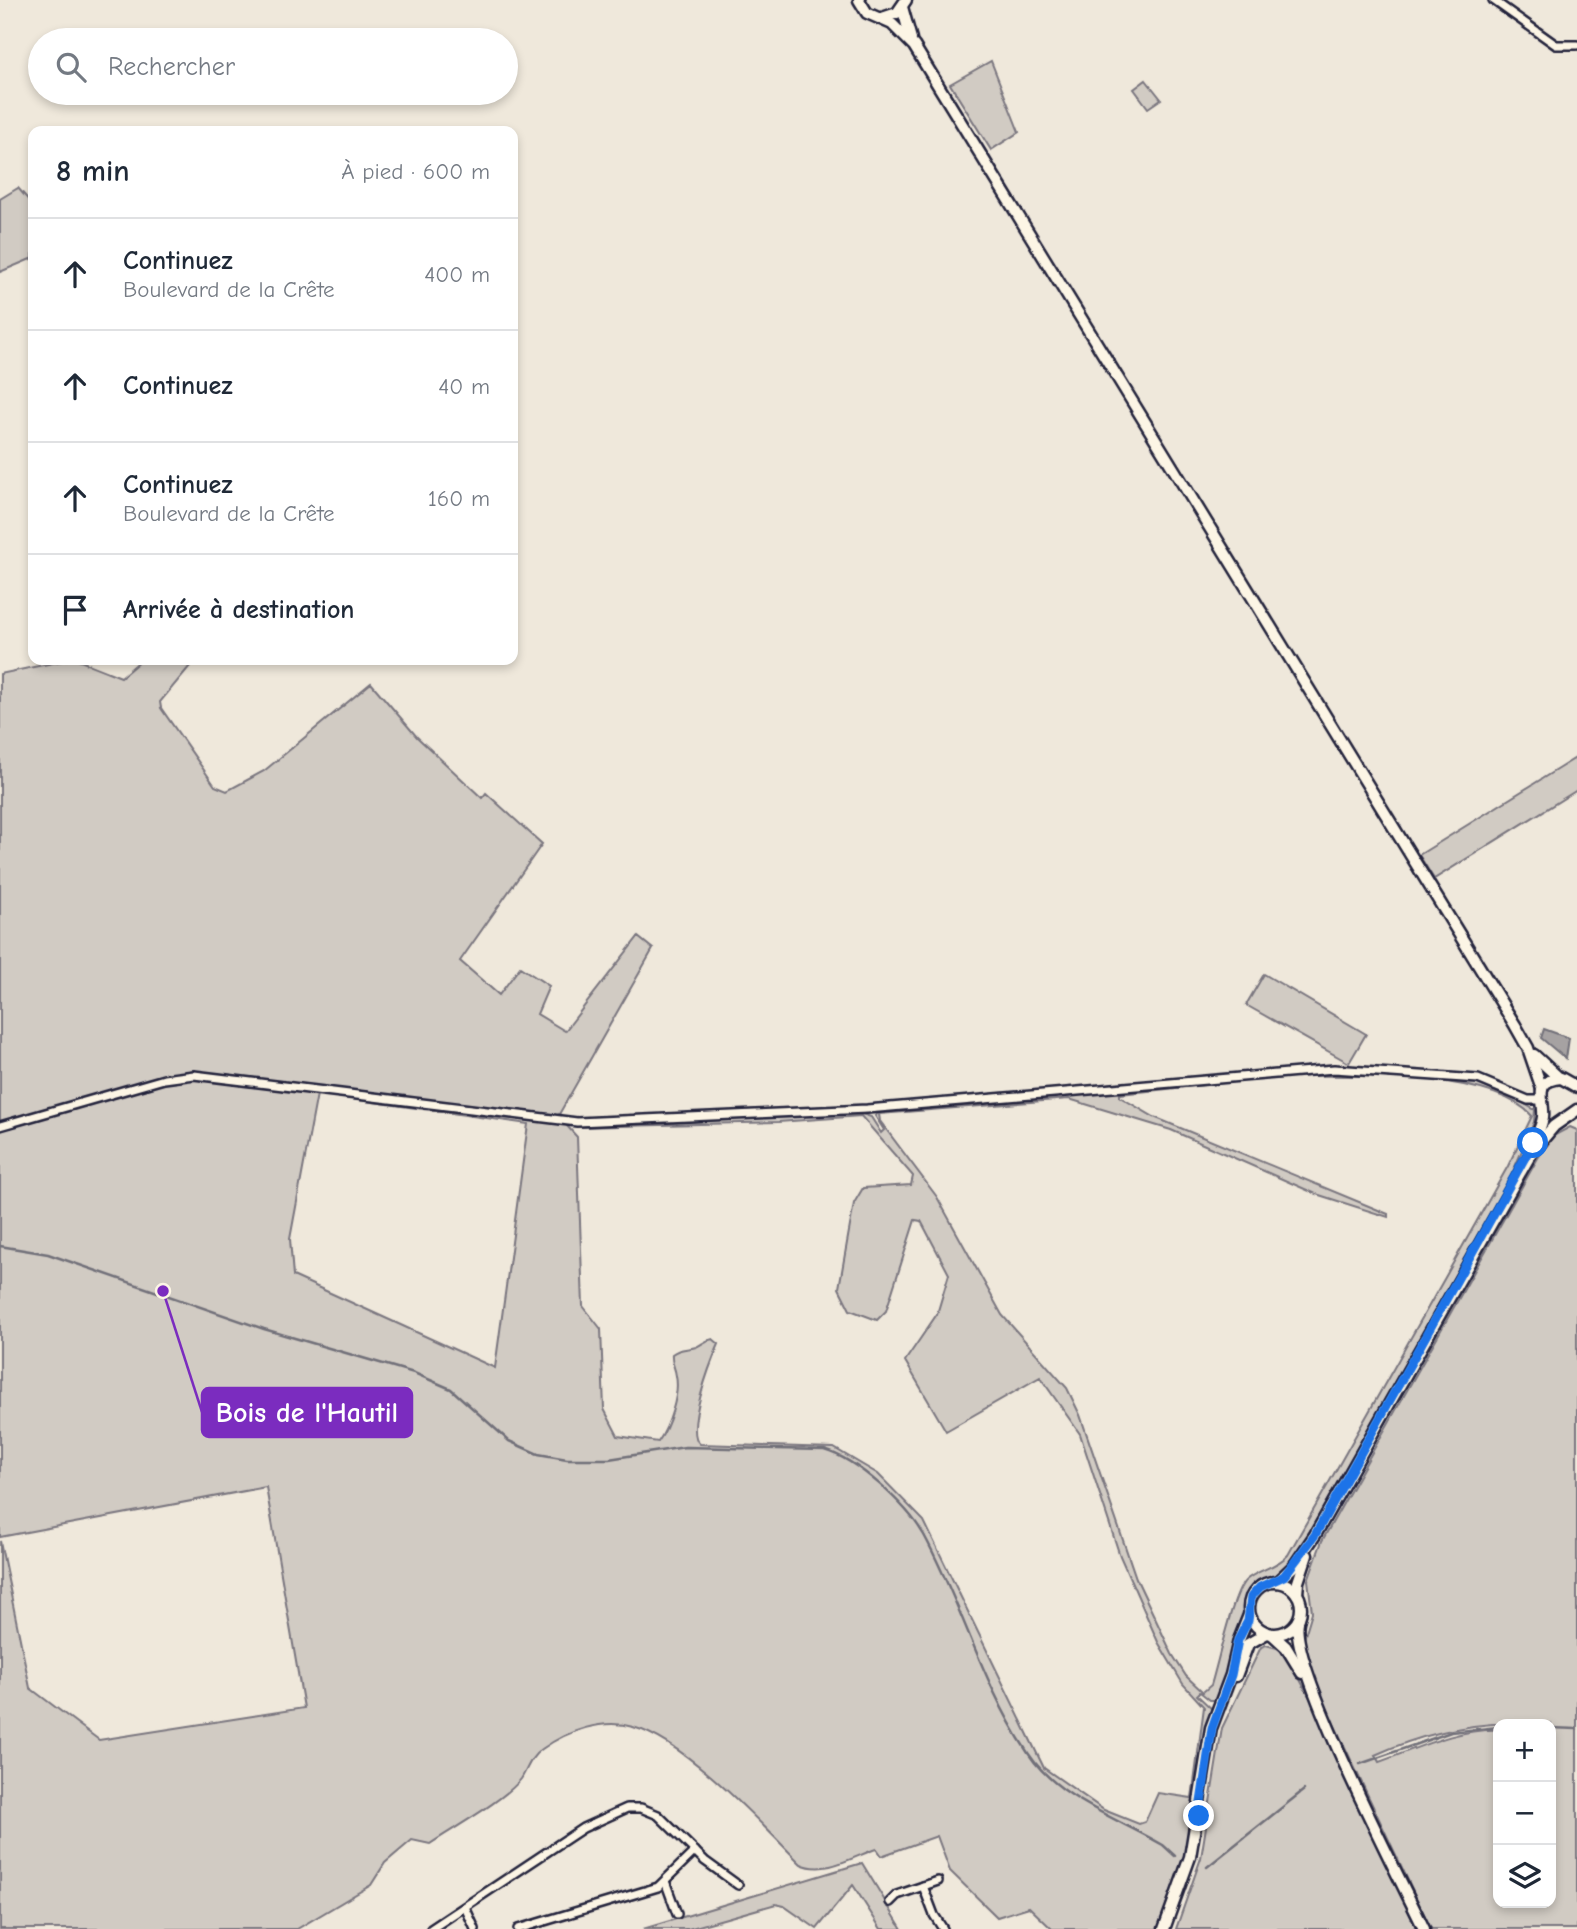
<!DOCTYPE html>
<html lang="fr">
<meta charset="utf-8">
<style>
:root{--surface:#fff;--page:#f6f6f7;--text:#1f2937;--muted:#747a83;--line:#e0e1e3}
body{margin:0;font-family:"Comic Neue",sans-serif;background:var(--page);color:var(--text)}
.controls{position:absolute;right:21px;bottom:21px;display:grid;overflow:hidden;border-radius:14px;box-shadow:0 4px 10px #0003}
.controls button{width:63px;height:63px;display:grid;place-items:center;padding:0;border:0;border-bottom:2px solid var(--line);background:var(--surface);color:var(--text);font:35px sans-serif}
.stop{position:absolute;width:21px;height:21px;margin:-16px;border:5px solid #1a73e8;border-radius:50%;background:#fff}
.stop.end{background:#1a73e8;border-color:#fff;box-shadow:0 2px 7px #0008}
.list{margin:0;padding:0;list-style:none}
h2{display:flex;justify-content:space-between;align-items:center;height:91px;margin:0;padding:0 28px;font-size:30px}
h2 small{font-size:23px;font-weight:400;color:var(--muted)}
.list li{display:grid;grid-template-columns:46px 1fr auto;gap:21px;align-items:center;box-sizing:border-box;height:112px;padding:0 28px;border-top:2px solid var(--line)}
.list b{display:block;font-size:26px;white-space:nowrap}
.list p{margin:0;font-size:23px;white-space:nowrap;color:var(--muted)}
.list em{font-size:23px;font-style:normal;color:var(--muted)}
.icon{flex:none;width:38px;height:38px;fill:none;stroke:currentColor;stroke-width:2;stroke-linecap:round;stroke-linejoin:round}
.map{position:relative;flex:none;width:1577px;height:1929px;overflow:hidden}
.search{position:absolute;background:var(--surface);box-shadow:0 4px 10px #0003;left:28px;top:28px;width:490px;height:77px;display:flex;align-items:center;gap:18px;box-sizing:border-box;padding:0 24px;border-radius:38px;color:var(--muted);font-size:26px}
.panel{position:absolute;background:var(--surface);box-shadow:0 4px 10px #0003;left:28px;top:126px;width:490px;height:539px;border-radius:14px}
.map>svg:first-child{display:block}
.green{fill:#d1cbc3;stroke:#7a767f;stroke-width:2;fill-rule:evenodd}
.water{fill:#a6a2a2;stroke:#716f79;stroke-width:2}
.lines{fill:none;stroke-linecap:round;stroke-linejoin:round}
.stream{stroke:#716f79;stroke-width:2.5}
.street-casing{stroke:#22223b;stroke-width:12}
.secondary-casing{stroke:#22223b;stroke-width:15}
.street{stroke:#fcf5e5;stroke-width:7}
.secondary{stroke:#fcf5e5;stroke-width:10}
.route{stroke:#1a73e8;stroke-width:9}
.leader{fill:none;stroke:#7b2cbf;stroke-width:2.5}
.callout-dot{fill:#7b2cbf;stroke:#fcf5e5;stroke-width:2.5}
.callout{fill:#7b2cbf;stroke:#7b2cbf;stroke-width:2.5}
.callout-label{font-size:28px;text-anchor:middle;font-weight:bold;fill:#fff}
</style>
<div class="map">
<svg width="1577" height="1929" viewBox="0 0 1577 1929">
<rect width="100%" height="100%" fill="#efe8db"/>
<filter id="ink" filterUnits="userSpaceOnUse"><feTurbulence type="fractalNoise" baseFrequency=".0143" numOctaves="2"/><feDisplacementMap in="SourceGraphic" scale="14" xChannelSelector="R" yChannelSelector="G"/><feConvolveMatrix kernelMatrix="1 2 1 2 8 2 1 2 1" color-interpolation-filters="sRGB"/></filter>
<g filter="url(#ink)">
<g class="green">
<path d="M991,61L1019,132L991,150L950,84Z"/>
<path d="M1146,80L1161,99L1148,108L1134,89Z"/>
<path d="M18,188L33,205V258L0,272V199Z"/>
<path d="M67,660H78L121,677L141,660H195L160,702L161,708L215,786L227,791L264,771L371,683L417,737L482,798L486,793L542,844L460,961L499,995L520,967L549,986L537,1014L565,1031L638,937L653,949L558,1116L577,1137L583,1306L601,1329L604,1409L618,1436L658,1442C669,1427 680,1394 676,1376C675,1366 671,1364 672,1354C681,1347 686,1350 696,1347C703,1344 705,1340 713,1339L719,1344C711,1362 684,1432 700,1444L834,1448L878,1474L924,1521L1044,1768L1104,1810L1139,1824L1145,1822L1158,1793L1192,1798L1204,1707L1183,1684L1158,1642L1120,1556L1080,1434L1040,1377L946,1431L905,1361L937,1314L949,1274L921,1221L915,1220L886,1311L877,1320L850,1310L839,1288L854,1203L863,1188L911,1185L913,1176L861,1116L778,1122L579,1127L859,1113L871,1117L881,1133L884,1130L875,1116L879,1112L1313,1073L1477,1082C1498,1088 1516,1099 1535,1110L1534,1122L1510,1179L1298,1552L1280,1574L1258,1580L1245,1595L1243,1619L1233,1645L1231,1666L1218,1700H1210L1200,1692L1197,1695L1213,1710L1186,1861L1161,1929H1052L1029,1907L997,1917L950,1871L937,1836L881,1856L876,1849C853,1857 825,1875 801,1864C761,1824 687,1742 633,1727C603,1718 567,1731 542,1749C530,1757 528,1768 521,1779C506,1799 452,1829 430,1844L412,1840L385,1863L371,1885L297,1929H0V1541L30,1688L99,1740L304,1708L266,1487L0,1537V674ZM1290,1076C1350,1076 1491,1070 1532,1116L1508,1166L1288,1555C1276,1568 1259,1569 1246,1580C1233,1591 1218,1663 1211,1685L1203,1692L1186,1676L1172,1654L1136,1578L1080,1415L1067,1388L1002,1315L937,1197L880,1121L879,1114L1069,1099L1171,1130L1316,1194L1388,1217V1214L1154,1117L1120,1097V1094ZM317,1094L528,1124L495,1368L293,1276L290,1239Z"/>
<path d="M1577,757V790L1434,879L1419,855Z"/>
<path d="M1264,974L1366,1034L1349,1063L1246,1005Z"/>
<path d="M1570,1127L1577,1130V1929H1431L1317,1688L1303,1642L1312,1612L1308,1580L1322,1541L1538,1158L1555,1135ZM1507,1723L1551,1724V1903H1498V1730C1458,1728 1416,1749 1379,1762L1375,1755C1417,1736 1461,1725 1507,1723Z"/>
<path d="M1266,1645L1284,1650L1310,1698L1417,1929H1176L1201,1858L1222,1728L1261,1647Z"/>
<path d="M862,1863L902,1929H881L853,1885L817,1929L784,1906L776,1904L688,1929H643Z"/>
</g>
<path class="water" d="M1544,1029L1569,1038L1566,1059L1541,1038Z"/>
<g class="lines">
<g class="stream">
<path d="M0,1246L48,1254L264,1329L414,1373L451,1389L509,1441L538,1454L567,1459H609L685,1447L824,1450C857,1459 907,1505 924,1535C962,1605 983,1686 1028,1753C1058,1799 1117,1818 1163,1845L1175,1856"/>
<path d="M1551,1728L1577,1729"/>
<path d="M1360,1764L1451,1732L1498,1727"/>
<path d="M1207,1867L1304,1790"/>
</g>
<defs>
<g id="street">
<path d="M1493,0L1556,45H1577"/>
<path d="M0,1126L164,1079L194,1075L577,1122L867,1109L1334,1069L1478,1079L1528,1100H1540"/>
<path d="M665,1881L677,1914"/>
<path d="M923,1886L934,1915L943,1929"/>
<path d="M890,1902L897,1895L938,1881"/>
<path d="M465,1907L475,1929"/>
<path d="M431,1929L583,1828L627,1808H641L658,1815L705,1861L738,1885"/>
<path d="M518,1929L658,1887L695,1851"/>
</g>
<g id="secondary">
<path d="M859,0L867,13L892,24L914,46L1515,1025L1528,1048L1542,1089"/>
<path d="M902,7L911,39"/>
<path d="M882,18L897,13L906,0"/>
<path d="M1534,1055L1559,1078"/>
<path d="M1533,1144C1536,1136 1542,1126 1543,1117C1545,1100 1531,1081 1561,1078L1577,1087"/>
<circle cx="1275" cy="1608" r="26"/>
<path d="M1277,1582L1294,1566L1315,1535L1532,1152L1554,1126L1577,1110"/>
<path d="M1297,1594L1298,1582L1307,1555"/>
<path d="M1298,1622C1289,1666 1399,1876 1424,1929"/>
<path d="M1273,1635L1286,1647L1302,1673"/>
<path d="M1236,1676L1248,1644L1267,1633"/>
<path d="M1164,1929L1190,1857L1211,1728L1231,1675L1239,1640L1249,1615"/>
</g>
</defs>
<use href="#street" class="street-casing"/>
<use href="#secondary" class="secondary-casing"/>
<use href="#street" class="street"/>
<use href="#secondary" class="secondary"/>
</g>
</g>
<g class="lines" filter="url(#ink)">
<path class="route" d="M1199,1816L1212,1728L1231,1675L1238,1640L1248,1621L1251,1597L1260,1587L1284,1576L1315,1535L1533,1143"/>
</g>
<path class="leader" d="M163 1291L202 1412"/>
<circle class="callout-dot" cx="163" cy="1291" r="7"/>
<rect class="callout" x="202" y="1388" width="210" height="49" rx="7"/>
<g class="callout-label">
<text x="307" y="1422">Bois de l'Hautil</text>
</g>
</svg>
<div class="controls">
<button>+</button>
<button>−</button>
<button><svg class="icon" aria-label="layers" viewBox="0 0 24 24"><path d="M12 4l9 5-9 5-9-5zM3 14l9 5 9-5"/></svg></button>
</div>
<div class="stop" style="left:1533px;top:1143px"></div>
<div class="stop end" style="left:1199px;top:1816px"></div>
<div class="search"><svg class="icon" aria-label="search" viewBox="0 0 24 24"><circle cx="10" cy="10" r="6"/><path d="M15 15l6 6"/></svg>Rechercher</div>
<section class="panel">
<h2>8 min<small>À pied · 600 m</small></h2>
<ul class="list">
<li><svg class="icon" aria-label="ahead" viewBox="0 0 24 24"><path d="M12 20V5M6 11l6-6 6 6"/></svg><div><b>Continuez</b><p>Boulevard de la Crête</p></div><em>400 m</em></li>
<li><svg class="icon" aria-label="ahead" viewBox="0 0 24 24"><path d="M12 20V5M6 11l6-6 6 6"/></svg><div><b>Continuez</b></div><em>40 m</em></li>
<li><svg class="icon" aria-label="ahead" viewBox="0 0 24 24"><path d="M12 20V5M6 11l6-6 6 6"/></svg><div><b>Continuez</b><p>Boulevard de la Crête</p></div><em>160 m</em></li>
<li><svg class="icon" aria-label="arrive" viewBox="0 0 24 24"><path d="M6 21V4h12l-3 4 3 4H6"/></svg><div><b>Arrivée à destination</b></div></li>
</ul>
</section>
</div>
